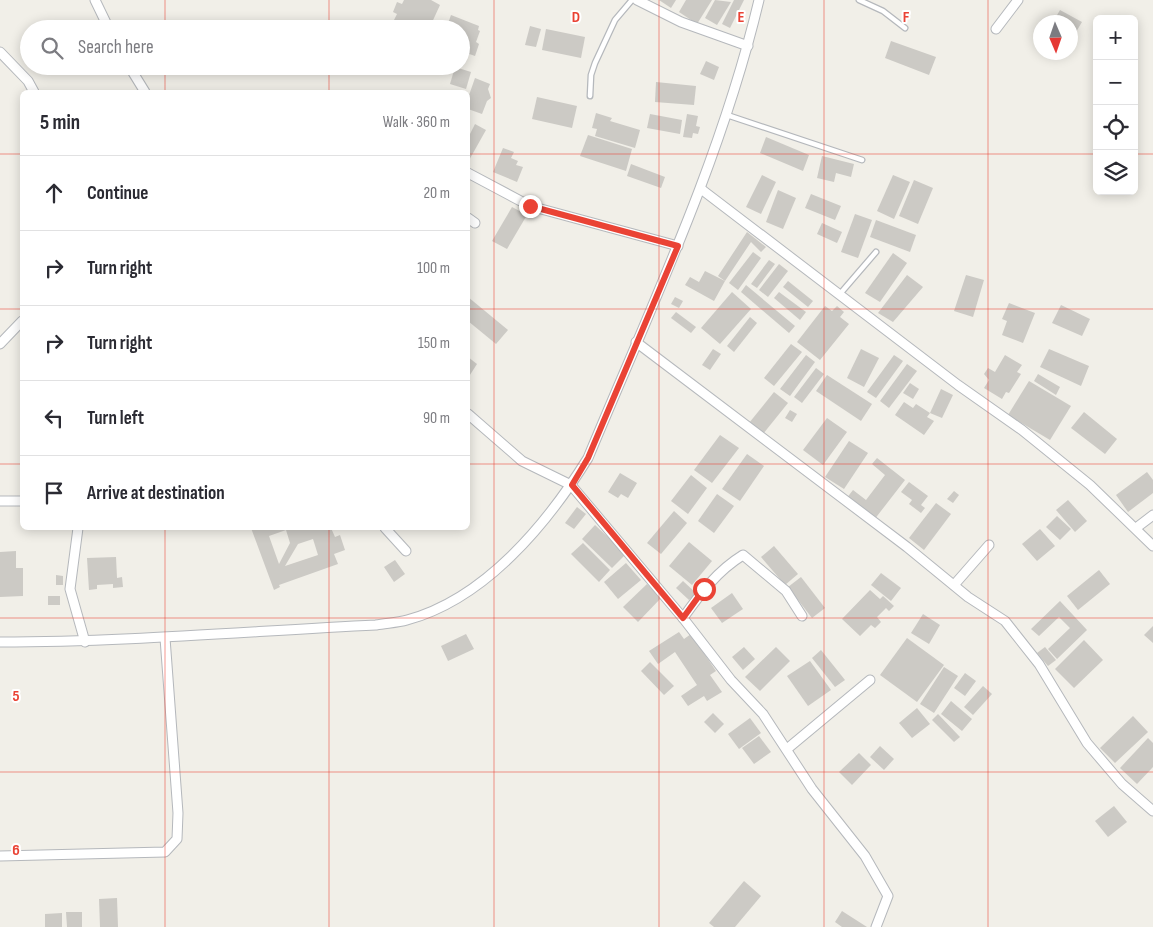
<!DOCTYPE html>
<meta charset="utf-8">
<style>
:root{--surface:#fff;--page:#f2f2f3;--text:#2b2b33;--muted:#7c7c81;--line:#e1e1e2}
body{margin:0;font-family:"Sofia Sans Condensed",sans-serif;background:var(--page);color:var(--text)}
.controls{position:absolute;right:15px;top:15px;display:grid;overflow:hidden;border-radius:8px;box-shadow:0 2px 12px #0003}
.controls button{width:45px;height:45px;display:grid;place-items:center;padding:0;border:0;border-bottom:1px solid var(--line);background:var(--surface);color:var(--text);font:25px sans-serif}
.compass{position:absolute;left:1033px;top:15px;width:45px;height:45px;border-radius:50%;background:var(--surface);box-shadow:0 2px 12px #0003;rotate:178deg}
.stop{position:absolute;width:15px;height:15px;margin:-11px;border:4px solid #ea4335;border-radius:50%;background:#fff}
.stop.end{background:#ea4335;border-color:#fff;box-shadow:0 1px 5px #0008}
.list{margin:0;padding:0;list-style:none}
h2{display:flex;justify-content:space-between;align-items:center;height:65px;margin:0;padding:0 20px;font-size:21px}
h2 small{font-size:16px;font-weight:400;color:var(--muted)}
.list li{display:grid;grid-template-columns:32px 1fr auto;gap:15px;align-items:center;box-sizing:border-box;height:75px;padding:0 20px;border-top:1px solid var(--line)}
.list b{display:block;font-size:19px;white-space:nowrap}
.list em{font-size:16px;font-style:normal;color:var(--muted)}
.icon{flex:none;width:28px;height:28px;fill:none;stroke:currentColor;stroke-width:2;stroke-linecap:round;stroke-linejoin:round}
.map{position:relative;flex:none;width:1153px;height:927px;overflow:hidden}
.search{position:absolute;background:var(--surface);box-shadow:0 2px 12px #0003;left:20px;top:20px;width:450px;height:55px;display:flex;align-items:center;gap:12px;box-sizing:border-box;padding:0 18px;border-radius:28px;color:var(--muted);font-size:19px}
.panel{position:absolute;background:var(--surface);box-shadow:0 2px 12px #0003;left:20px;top:90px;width:450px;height:440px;border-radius:8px}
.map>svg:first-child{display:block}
.building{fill:#cccac5;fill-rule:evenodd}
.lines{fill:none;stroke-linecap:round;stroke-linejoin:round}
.lane-casing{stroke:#b5b8bc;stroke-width:7}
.street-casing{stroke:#b5b8bc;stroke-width:11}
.lane{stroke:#fff;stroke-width:4.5}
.street{stroke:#fff;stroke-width:9}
.route{stroke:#ea4335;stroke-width:6}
.grid{fill:none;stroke:#ea4335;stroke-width:1;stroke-opacity:0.55}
.grid-label{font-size:16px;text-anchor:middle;font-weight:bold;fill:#ea4335;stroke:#fff;stroke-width:4;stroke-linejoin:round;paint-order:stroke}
</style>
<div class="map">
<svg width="1153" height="927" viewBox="0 0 1153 927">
<rect width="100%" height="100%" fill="#f1efe8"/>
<g class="building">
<path d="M404,0H431L440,5L429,29H407L393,22L397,14L393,12L397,2L402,4Z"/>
<path d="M659,0H676L671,8Z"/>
<path d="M686,0H712L697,24L679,12Z"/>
<path d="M715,0L731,2L717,25L705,18Z"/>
<path d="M734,0H744L730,28L722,24Z"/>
<path d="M1060,10L1082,22L1070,42V22H1053Z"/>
<path d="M451,15L479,26L478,30L480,31L476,42L479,44L475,56L461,51V29H446Z"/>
<path d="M530,26L541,29L536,47L525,45Z"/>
<path d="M546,29L585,37L581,58L542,50Z"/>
<path d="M891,41L936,57L929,75L885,58Z"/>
<path d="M706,61L719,67L714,80L700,74Z"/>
<path d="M455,67L471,72L466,89L450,84Z"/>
<path d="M475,78L490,84L488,89L491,98L487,101L482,114L468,109V98Z"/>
<path d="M656,82L696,86L694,105L655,102Z"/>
<path d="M537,97L577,106L572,128L532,119Z"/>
<path d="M596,113L612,118L610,121L640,130L635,148L595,136L597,129L592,128Z"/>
<path d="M650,114L682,120L680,134L647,128Z"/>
<path d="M687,114L698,116L696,126L700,127L698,134L693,133L692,138L683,137Z"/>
<path d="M475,124L486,130L468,162V138Z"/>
<path d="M588,135L632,149L626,171L580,156Z"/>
<path d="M766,137L809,155L803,171L760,153Z"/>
<path d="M503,148L514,152L511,158L518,161L516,165L523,167L517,182L493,172Z"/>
<path d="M822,156L854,164L851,177L836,173L834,182L817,178Z"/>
<path d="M631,164L665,177L661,188L627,176Z"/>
<path d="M762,175L776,182L761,214L746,207Z"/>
<path d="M893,175L910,182L894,219L877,211Z"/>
<path d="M914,180L933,188L918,224L899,216Z"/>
<path d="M778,190L796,198L783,229L766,222Z"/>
<path d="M811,194L841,206L835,220L805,208Z"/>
<path d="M512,207L527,215L507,249L492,241Z"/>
<path d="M855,214L872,220L858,258L841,252Z"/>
<path d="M876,220L916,235L910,252L870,237Z"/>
<path d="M822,223L842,232L837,243L817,234Z"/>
<path d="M747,232L766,247L761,252L751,242L725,281L718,276Z"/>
<path d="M753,252L761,258L738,290L729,283Z"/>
<path d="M893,253L907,263L880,302L865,293Z"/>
<path d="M769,260L775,264L757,288L751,284Z"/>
<path d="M779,264L788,271L768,297L759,290Z"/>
<path d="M705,271L725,281L714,301L685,285L690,277L699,282Z"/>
<path d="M907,275L923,287L893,322L878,313Z"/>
<path d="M966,275L984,280L973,317L954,311Z"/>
<path d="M788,281L813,301L808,307L783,287Z"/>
<path d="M746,285L795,326L789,333L741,292Z"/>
<path d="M732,292L751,309L720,344L701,328Z"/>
<path d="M779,292L806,312L800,320L774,298Z"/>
<path d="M468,297L508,330L496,344L468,321Z"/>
<path d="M675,297L683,301L679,308L671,304Z"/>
<path d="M1009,303L1035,313L1023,343L1002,335L1007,321L1002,319Z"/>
<path d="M1061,305L1090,319L1082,336L1052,323Z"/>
<path d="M825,306L832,311L837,306L844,312L840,317L849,324L820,360L797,342Z"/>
<path d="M676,312L696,327L691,333L671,318Z"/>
<path d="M750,317L757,323L734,352L727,346Z"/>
<path d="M791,344L802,352L774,386L764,378Z"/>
<path d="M713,349L721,354L710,370L702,365Z"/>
<path d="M861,349L879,358L864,387L847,378Z"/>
<path d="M1049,349L1089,366L1081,386L1040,367Z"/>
<path d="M806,355L815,362L790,396L780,389Z"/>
<path d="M894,355L903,361L876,398L867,392Z"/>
<path d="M1005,355L1022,365L1017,372L1021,374L1009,393L1006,392L1002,399L984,388L989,380L984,374L988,368L995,372Z"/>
<path d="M468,357L477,364L468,378Z"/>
<path d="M907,364L917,371L889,408L880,401Z"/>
<path d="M816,368L824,374L802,403L794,397Z"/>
<path d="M1038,374L1060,387L1056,395L1034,381Z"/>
<path d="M827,375L872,404L861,421L816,391Z"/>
<path d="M1029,381L1071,406L1050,440L1008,415Z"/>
<path d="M910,383L919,389L913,399L903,393Z"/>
<path d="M941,389L953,395L942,418L930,413Z"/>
<path d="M774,392L788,403L763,434L749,423Z"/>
<path d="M904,402L913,408L916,404L930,413L927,417L934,421L924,435L895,415Z"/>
<path d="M790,410L797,414L792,422L785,418Z"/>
<path d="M1084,412L1117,439L1105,454L1071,428Z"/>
<path d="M827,418L847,432L823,465L803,450Z"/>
<path d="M720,435L739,448L712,483L694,470Z"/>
<path d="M849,441L868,453L844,489L825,477Z"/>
<path d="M747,454L764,466L740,501L722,489Z"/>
<path d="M877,458L905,480L874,520L846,499L853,490L866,500L885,475L872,464Z"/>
<path d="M1147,472L1153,480V493L1128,512L1116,495Z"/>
<path d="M620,473L637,483L628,498L621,494L618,498L608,492Z"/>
<path d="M691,475L707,488L688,514L671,501Z"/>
<path d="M909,482L928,496L921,505L925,508L921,513L909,504L912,500L901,492Z"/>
<path d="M954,491L959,495L953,503L947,499Z"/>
<path d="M717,494L734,506L714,533L698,521Z"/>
<path d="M1068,500L1087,521L1075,532L1056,510Z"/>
<path d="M936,503L951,514L924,550L909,538Z"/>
<path d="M577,507L586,514L574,529L565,523Z"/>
<path d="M674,511L687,523L661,554L647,543Z"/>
<path d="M1057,516L1071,529L1060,540L1046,527Z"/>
<path d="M595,525L626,554L612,568L582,539Z"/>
<path d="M251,528H331L335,537L340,535L345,550L334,554L338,564L279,585L280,587L274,590ZM286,530L290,543L279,564L269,536ZM313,539L318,555L285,566L298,544Z"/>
<path d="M1040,529L1055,546L1037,561L1022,544Z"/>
<path d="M689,542L712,561L692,585L669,566Z"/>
<path d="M583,543L610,570L599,582L571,554Z"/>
<path d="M774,546L798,574L785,585L761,557Z"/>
<path d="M16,551V568H23V596L0,597V552Z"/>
<path d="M116,557L117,578L122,577L123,587L113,588V584L97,585V589L89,590L87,558Z"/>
<path d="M395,560L405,574L394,582L384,567Z"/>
<path d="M626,563L641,580L618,599L604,582Z"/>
<path d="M1099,570L1110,584L1078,610L1067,596Z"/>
<path d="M881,573L901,588L891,601L871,585Z"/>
<path d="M56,575L63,576V585H56Z"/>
<path d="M801,577L825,608L812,618L788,587Z"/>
<path d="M683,581L696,593L689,600L676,588Z"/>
<path d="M647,584L661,598L638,622L623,607Z"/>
<path d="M870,590L880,599L883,596L894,606L889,611L886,608L877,617L881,622L875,628L871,625L860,636L842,619Z"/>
<path d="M732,593L743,609L722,623L711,608Z"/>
<rect x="48" y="596" width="12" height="9"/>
<path d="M1060,601L1087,630L1057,659L1048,649L1070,628L1059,617L1039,636L1031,629Z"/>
<path d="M923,614L940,625L929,644L911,633Z"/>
<path d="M1153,626V643L1144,635Z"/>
<path d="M679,632L684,639L691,634L716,671L710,675L722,692L707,701L704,696L688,706L681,696L697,685L675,652L658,664L649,651Z"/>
<path d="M466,634L474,649L448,661L441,646Z"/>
<path d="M907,638L944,665L917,702L880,675Z"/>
<path d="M1084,640L1103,660L1074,688L1055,669Z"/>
<path d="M744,647L755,659L743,670L732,657Z"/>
<path d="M776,647L790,661L760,691L745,677Z"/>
<path d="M1045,647L1056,660L1048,666L1037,653Z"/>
<path d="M821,650L845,680L835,687L812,658Z"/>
<path d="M810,661L831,690L808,706L787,676Z"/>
<path d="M650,662L674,686L664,695L641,671Z"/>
<path d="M944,667L958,676L934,713L920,704Z"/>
<path d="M965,673L976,681L965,696L954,688Z"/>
<path d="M983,686L992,694L973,715L964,707Z"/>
<path d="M951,701L972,719L962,731L941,714Z"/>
<path d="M917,708L930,724L912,738L899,723Z"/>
<path d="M713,713L724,724L715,733L704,722Z"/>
<path d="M938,714L960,737L954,742L932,720Z"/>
<path d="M1133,716L1148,732L1115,763L1100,748Z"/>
<path d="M750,718L761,733L739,749L728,734Z"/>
<path d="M759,736L771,752L754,764L742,748Z"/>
<path d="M1148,738L1153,743V767L1137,784L1120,768Z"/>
<path d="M880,746L894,759L884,770L870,757Z"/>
<path d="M859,753L871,765L852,785L839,772Z"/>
<path d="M1114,806L1127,822L1108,837L1095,821Z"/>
<path d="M744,881L761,896L735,927H714L709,923Z"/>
<path d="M117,898L118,927H100L99,899Z"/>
<path d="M842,911L867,927H842L835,922Z"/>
<path d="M66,912H82V927H67Z"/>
<path d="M62,913V927H45V914Z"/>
</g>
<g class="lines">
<defs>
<g id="lane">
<path d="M859,0L883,11L905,28"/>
<path d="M590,96L591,75L595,63L615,20L632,0"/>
<path d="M727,115L862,160"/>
<path d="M839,295L876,252"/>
</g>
<g id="street">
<path d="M95,0L109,29"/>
<path d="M637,0L681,22L748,46"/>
<path d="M996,29L1018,0"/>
<path d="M0,52L28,81L34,92"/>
<path d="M129,66L145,92"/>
<path d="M468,173L530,206L678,246"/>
<path d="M701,189L958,385L1022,430L1090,485L1153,546"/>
<path d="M468,218L475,223"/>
<path d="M636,342L907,547L968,597L1005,621L1039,664L1087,743L1122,784L1153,811"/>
<path d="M0,344L22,321"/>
<path d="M468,414L522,461L571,485L683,618L731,680L763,714L812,789L865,856L888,896L876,927"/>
<path d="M0,501H22"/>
<path d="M78,528L70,589L85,642"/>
<path d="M385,528L406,551"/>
<path d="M1136,528L1153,515"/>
<path d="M954,585L989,545"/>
<path d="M683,618C700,594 717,571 743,555L786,591L802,616"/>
<path d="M0,642C126,642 251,631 376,625C386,623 397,623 407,620C485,599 547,524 588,458C651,307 721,160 759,0"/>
<path d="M787,749L870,680"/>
<path d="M0,856L165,852L177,839L178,813L165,638"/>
</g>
</defs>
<use href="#lane" class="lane-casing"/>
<use href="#street" class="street-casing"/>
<use href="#lane" class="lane"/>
<use href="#street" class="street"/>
</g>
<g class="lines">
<path class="route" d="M530,206L678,246L588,458L572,485L683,618L704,589"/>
</g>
<path class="grid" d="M165,0V29M329,0V29M494,0V927M659,0V927M824,0V927M988,0V927M165,66V92M329,66V92M0,154H22M468,154H1097M1134,154H1153M0,309H22M468,309H1153M0,464H22M468,464H1153M165,528V927M329,528V927M0,618H1153M0,772H1153"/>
<g class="grid-label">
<text x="576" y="22">D</text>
<text x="741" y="22">E</text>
<text x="906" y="22">F</text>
<text x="16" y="701">5</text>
<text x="16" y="855">6</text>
</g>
</svg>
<div class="controls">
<button>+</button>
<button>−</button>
<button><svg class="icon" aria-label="locate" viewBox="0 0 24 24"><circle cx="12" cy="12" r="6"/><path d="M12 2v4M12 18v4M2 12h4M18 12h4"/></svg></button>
<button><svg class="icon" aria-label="layers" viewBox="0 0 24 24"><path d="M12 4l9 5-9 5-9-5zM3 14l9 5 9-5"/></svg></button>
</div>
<svg class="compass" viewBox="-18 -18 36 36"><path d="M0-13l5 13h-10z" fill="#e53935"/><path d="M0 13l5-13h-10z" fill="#7c7c81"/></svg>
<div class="stop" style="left:704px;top:589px"></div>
<div class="stop end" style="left:530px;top:206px"></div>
<div class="search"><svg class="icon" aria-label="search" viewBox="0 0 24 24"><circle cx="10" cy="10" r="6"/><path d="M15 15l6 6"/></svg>Search here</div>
<section class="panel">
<h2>5 min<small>Walk · 360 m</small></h2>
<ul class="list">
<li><svg class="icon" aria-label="ahead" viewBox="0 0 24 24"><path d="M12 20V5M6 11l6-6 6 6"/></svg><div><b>Continue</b></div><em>20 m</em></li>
<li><svg class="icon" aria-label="right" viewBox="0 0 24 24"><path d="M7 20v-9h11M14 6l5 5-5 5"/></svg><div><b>Turn right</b></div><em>100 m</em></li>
<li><svg class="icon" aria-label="right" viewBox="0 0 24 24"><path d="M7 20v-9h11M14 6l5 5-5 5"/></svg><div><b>Turn right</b></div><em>150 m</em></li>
<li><svg class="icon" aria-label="left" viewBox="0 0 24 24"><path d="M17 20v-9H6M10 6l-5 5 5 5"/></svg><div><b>Turn left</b></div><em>90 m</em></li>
<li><svg class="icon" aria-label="arrive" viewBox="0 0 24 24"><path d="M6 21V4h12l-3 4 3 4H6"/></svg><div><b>Arrive at destination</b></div></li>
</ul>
</section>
</div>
